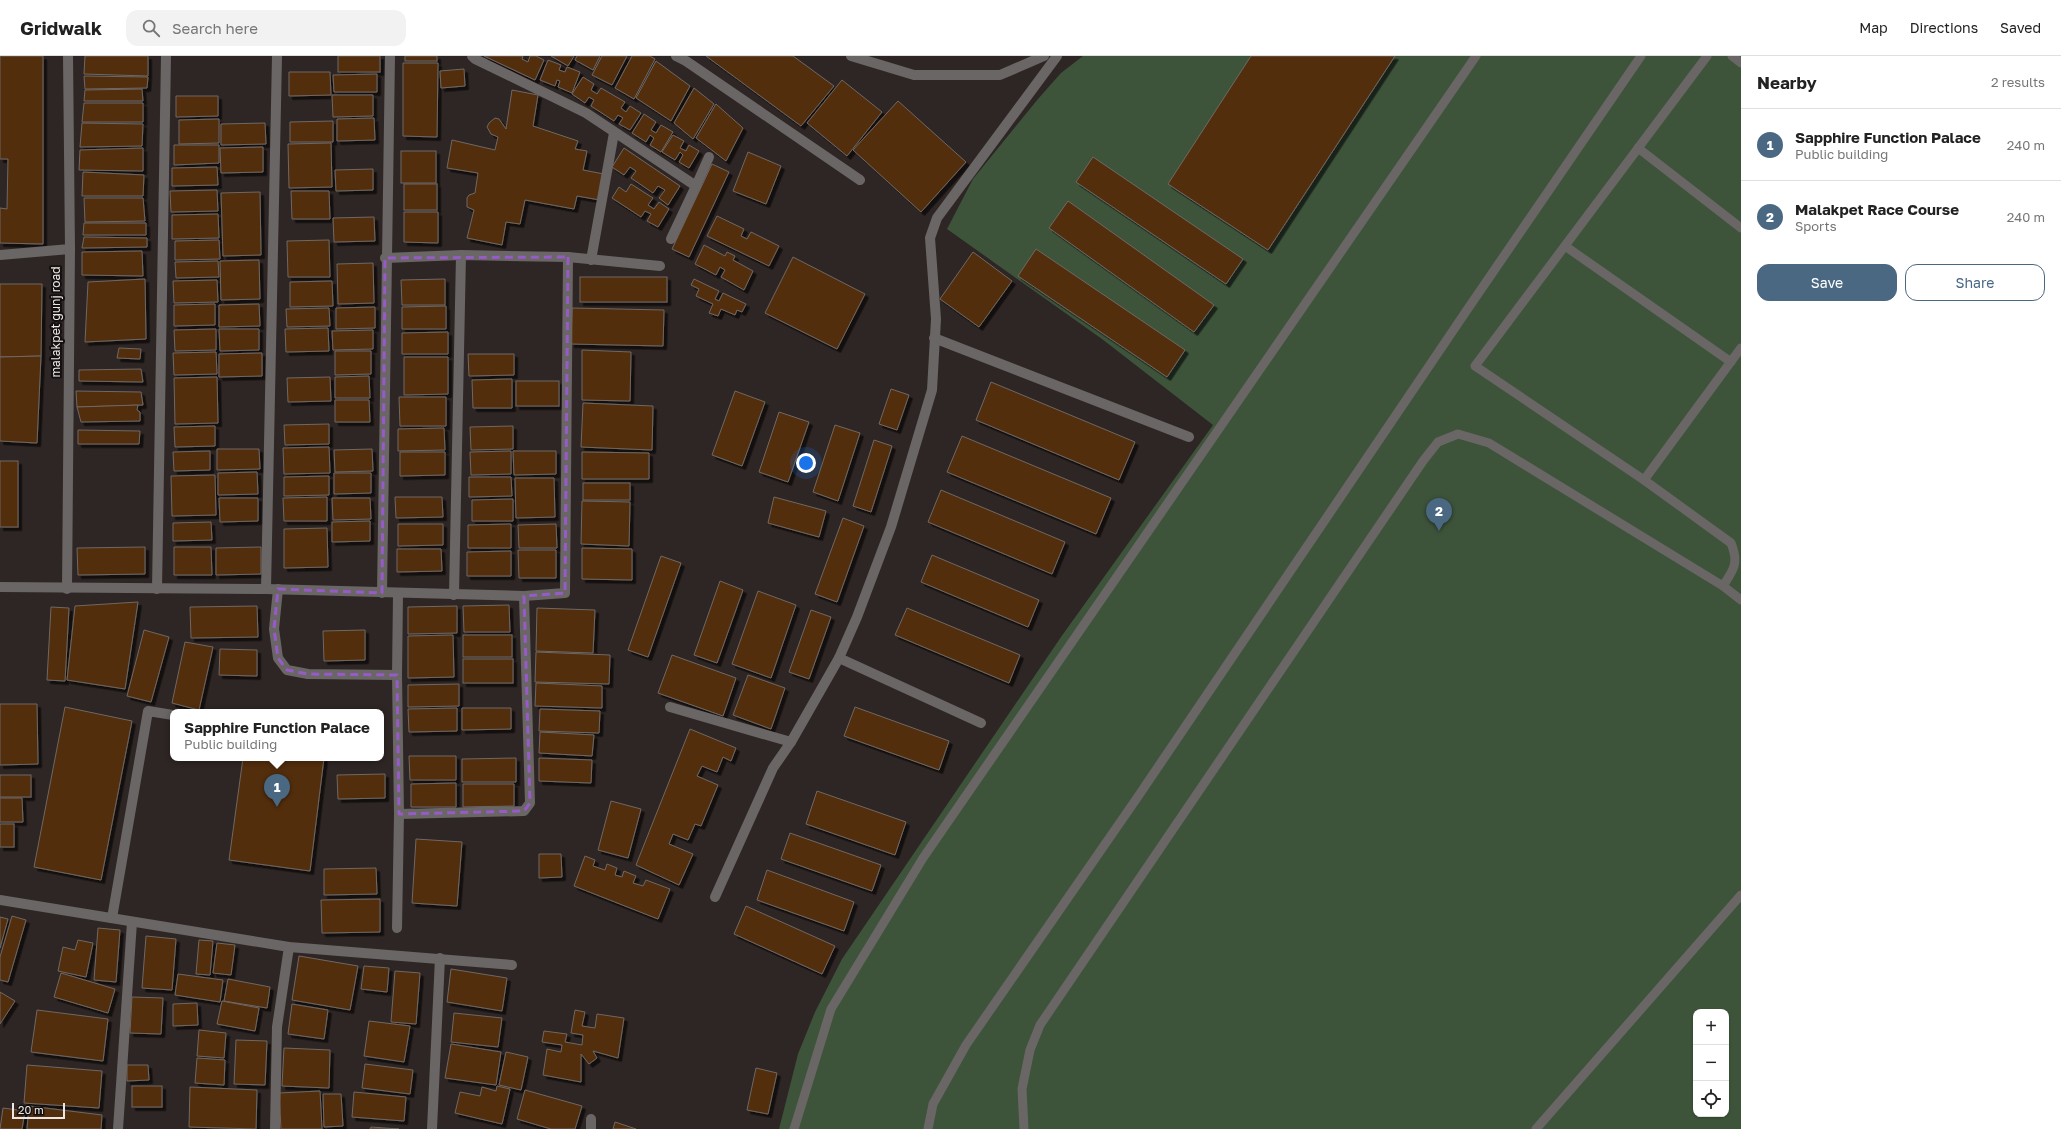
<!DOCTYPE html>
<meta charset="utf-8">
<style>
:root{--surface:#fff;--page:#f2f2f2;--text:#222;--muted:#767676;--line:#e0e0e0;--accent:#4b6883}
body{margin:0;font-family:"Golos Text",sans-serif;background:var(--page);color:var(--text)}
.controls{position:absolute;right:12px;bottom:12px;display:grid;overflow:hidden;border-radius:8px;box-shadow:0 1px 3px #0004}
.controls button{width:36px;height:36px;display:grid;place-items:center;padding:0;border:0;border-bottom:1px solid var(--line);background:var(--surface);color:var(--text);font:20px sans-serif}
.scale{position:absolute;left:12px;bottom:10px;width:53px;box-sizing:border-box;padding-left:4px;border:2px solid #ece7e5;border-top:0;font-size:11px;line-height:14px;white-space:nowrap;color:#ece7e5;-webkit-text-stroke:3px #13100f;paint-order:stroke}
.you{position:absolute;left:806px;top:407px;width:14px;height:14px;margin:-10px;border:3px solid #fff;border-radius:50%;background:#1a73e8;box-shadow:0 0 0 6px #1a73e833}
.badge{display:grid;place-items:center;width:26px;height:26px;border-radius:50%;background:var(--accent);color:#fff;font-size:13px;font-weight:700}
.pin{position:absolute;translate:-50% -33px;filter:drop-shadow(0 1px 2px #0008)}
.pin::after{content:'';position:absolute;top:21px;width:14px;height:12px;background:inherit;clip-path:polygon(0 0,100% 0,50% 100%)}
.popup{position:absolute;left:170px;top:653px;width:214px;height:52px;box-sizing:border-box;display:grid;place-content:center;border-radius:8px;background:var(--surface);filter:drop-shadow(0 1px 3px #0005);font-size:13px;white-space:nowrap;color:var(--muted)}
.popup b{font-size:15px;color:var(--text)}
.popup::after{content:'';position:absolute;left:50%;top:100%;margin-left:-8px;border:8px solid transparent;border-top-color:var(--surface)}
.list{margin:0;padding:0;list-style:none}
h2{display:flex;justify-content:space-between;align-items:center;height:52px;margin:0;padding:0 16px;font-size:17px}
h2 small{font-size:13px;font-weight:400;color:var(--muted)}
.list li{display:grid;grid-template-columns:26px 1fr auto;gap:12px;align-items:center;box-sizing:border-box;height:72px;padding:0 16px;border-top:1px solid var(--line)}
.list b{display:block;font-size:15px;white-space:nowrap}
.list p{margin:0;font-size:13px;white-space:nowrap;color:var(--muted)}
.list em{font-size:13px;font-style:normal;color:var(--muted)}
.actions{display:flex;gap:8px;padding:12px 16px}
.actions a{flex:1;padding:9px 0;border:1px solid var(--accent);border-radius:12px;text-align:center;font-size:14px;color:var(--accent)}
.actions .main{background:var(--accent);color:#fff}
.icon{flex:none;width:22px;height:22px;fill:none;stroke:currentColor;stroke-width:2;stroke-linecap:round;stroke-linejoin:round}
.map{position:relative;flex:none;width:1741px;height:1073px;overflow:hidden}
header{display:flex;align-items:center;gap:24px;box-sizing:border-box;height:56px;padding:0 20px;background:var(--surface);border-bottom:1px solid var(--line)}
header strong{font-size:19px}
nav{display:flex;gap:22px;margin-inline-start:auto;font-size:14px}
.search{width:280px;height:36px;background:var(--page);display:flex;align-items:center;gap:10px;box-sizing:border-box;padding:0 14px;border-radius:12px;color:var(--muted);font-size:15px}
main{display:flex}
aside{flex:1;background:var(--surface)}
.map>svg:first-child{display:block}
.green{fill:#3d543b;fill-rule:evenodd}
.building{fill:#522d0d;stroke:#6f6863;filter:url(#shadow)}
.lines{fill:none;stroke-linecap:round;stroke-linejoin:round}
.service{stroke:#6a6665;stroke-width:9}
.minor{stroke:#6a6665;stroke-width:10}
.tertiary{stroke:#6a6665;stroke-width:10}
.marked{fill:none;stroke:#975bc8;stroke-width:3;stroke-dasharray:8 5;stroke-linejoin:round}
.labels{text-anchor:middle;stroke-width:4;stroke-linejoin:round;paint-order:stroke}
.street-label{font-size:12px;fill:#ece7e5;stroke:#13100f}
</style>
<header>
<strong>Gridwalk</strong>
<div class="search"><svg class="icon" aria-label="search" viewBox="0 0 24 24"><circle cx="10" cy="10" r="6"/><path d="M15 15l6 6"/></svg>Search here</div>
<nav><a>Map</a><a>Directions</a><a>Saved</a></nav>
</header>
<main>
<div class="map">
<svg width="1741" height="1073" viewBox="0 0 1741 1073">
<defs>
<filter id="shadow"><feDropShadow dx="3.5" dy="3.5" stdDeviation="0" flood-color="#0009"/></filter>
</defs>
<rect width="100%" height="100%" fill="#2e2624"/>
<path class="green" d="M1083,0H1741V1073H779L798,998L815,956L842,903L1061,581L1213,369L1102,283L947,173L973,123L1038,43L1061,17ZM1696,956H1726V1058H1696Z"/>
<g class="building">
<path d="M0,0H43V188L0,187V152L7,153L8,103H0Z"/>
<path d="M85,0H148V20L84,18Z"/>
<rect x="338" y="0" width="42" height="16"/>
<rect x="405" y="0" width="32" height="5"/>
<path d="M484,0H523L522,3L528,6L530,0H536L544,4L535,24Z"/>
<path d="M551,0H574L568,10Z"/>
<path d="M577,0H600L593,14L575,4Z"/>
<path d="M602,0H627L612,29L592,19Z"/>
<path d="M632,0H650L655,3L634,43L615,32Z"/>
<path d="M706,0H793L834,30L801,70Z"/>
<path d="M1251,0H1395L1268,194L1168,128Z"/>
<path d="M548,4L561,9L559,14L565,16L567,11L580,16L572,37L558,31L560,25L557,24L555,30L540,24Z"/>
<path d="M656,5L690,30L671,65L636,42Z"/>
<path d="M403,7H438L437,81L403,80Z"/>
<path d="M464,13L465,30L441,32L440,15Z"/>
<path d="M289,16H330L331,39L289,40Z"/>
<path d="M377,18V36H334L333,19Z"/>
<path d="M84,20L148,21L147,32L85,33Z"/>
<path d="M583,21L594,28L591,34L597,38L601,32L625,46L621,52L626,56L630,50L641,57L630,74L619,68L623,62L618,59L614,65L591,50L594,44L589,41L585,47L572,38Z"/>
<path d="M842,24L882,56L847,100L807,67Z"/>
<path d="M694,32L714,48L693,83L674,67Z"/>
<path d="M142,33L143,45H84L85,34Z"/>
<path d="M512,34L538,39L533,70L578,85L575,93L587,95L583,114L604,118L600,144L577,140L574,153L525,144L520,168L506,166L502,189L467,182L474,154L467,151V142L469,139L475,137L478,117L447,112L452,84L495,94L498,81L491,78L487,71L489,67L495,62L499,63L506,73Z"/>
<path d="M332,39H373V60L333,61Z"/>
<path d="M176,40H218V60L176,61Z"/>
<path d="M898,45L966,106L921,156L853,94Z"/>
<path d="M84,47H143V66H82Z"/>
<path d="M716,48L743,72L726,105L696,82Z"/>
<path d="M644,58L656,66L651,74L656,77L661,69L673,76L661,96L650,89L654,82L650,79L646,86L632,77Z"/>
<path d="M374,62L375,84L337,85V63Z"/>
<path d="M219,63V87L179,88V64Z"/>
<path d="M333,65V86H290V66Z"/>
<path d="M82,67L143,68L142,90L80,91Z"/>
<path d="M265,67L266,88L221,89V68Z"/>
<path d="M673,79L684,85L680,92L686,95L689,89L699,95L689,112L679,106L683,99L680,96L675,104L662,96Z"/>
<path d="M331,87L332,131L289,132L288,88Z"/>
<path d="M174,89H219V107L174,109Z"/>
<path d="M263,91V116L221,117L220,92Z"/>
<path d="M143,92V115L79,114L80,94Z"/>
<path d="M624,92L680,130L668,149L659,142L665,134L658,130L653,137L631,122L636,115L630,111L624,119L612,111Z"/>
<rect x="401" y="95" width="35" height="32"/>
<path d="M748,96L781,110L766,148L733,135Z"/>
<path d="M1093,101L1243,203L1226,228L1076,126Z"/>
<path d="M712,108L729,116L689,201L672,193Z"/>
<path d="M217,111L218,129L172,130V112Z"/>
<path d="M373,113V134L336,135L335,114Z"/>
<path d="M83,116L144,119L143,140H82Z"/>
<rect x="404" y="128" width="33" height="26"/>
<path d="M631,128L653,142L648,149L654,153L659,146L669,153L658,171L647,165L651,158L645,155L641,161L612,142L619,131L626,136Z"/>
<path d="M217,134L218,155L171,156L170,135Z"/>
<path d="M291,135H329L330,163H292Z"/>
<path d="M260,136L261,199L223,200L221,137Z"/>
<path d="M84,142H143L145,165L85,166Z"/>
<path d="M1068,145L1214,249L1194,276L1049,172Z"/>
<path d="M404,156H438V187L404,186Z"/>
<path d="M218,158L219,182L172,183V159Z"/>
<path d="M717,160L744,173L741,180L747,183L751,176L779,190L769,210L707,180Z"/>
<path d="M374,161L375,185L334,186L333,162Z"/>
<path d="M84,167H146V179H83Z"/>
<path d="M84,181L147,182V191L82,192Z"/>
<path d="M219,184L220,203L175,204V185Z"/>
<path d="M329,184L330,221H288L287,185Z"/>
<path d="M704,189L725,200L727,196L735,200L733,204L753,215L744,234L721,221L725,214L720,211L716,219L695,208Z"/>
<path d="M1036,193L1185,294L1167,321L1018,220Z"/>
<path d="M142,195L143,220L82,219V196Z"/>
<path d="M973,196L1012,225L979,271L940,243Z"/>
<path d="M793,201L865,238L837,293L765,257Z"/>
<path d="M259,204L260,243L221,244L220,205Z"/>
<path d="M218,205L219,221L176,222L175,206Z"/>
<path d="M373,207L374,247L338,248L337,208Z"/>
<rect x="580" y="221" width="87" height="25"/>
<path d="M145,223L146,283L85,286L88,226Z"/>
<path d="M445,223V249H402L401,224Z"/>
<path d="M694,223L719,235L715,243L719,245L723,237L746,248L742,256L737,254L735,259L721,253L718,260L709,257L713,248L696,240L699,233L691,229Z"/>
<path d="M217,224L218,246L174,247L173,225Z"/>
<path d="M332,225L333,250L290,251V226Z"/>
<path d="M0,228H42L41,300L0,301Z"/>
<path d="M215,248V269L174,270V249Z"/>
<path d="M259,248L260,270L219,271V249Z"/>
<path d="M446,250V273H402V251Z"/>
<path d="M375,251V272L336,273V252Z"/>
<path d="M329,252L330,270L287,271L286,253Z"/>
<path d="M572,252L664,254L663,290L571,288Z"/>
<path d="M328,272L329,295L286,296L285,273Z"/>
<path d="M216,273V294L175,295L174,274Z"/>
<path d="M219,273H259V294L220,295Z"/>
<path d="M373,274V293L333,294L332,275Z"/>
<path d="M448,276V298H402V277Z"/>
<path d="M119,292L141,293L140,303L117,302Z"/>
<path d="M582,294L631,296L630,345L582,344Z"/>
<path d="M335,295H371V318L335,319Z"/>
<path d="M216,296L217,318L174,319L173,297Z"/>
<path d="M262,297V320L219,321V298Z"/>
<path d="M468,298H514V319L469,320Z"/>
<path d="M41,300L37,387L0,385V301Z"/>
<path d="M404,301H448V338L404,339Z"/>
<path d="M141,313L143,326L79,325V314Z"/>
<path d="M369,320L370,342H335V321Z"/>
<path d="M217,321L218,367L175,368L174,322Z"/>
<path d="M330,321L331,345L288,346L287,322Z"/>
<path d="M512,323V352H473L472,324Z"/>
<rect x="516" y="325" width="43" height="25"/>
<path d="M991,326L1135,386L1119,424L976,364Z"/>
<path d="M891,333L909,339L897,374L879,368Z"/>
<path d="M76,335L141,336L143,349L77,351Z"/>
<path d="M735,335L765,346L742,410L712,399Z"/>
<path d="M399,341H446V370H400Z"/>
<path d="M335,344H369L370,366H335Z"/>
<path d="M583,347L653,350L652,394L581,391Z"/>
<path d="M138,349L137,354L140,356V365L81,366L77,351Z"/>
<path d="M779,356L809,366L788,426L759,416Z"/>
<path d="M329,368V388L285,389L284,369Z"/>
<path d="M835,369L860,377L838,445L813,436Z"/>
<path d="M215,370V390L175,391L174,371Z"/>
<path d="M513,370V393L471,394L470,371Z"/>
<path d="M444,372L445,394L398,395V373Z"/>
<path d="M78,374L140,375L139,388H78Z"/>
<path d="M962,380L1111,442L1096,478L947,416Z"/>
<path d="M874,384L892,390L871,456L853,450Z"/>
<path d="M329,391L330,417L284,418L283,392Z"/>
<path d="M217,393H259L260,413L217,414Z"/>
<path d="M372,393L373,415L335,416L334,394Z"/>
<path d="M210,395V414L174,415L173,396Z"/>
<path d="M511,395V418L471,419L470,396Z"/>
<path d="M513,395H556V418L514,419Z"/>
<path d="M400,396H445V419L400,420Z"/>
<path d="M582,396L649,397V423H582Z"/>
<rect x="0" y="405" width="18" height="66"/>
<path d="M257,416L258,438L218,439V417Z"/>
<path d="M334,417H371V437L334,438Z"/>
<path d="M215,419L216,459L172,460L171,420Z"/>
<path d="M329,420V439L284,440V421Z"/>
<path d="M469,421H511L512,440L469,441Z"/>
<path d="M515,422H554L555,461L516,462Z"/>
<rect x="583" y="427" width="47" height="17"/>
<path d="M941,434L1065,486L1052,518L928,466Z"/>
<path d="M327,441V465H284L283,442Z"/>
<path d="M395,441H442L443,461L396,462Z"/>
<path d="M774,441L826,455L819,481L768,467Z"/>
<path d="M219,442H258V465L220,466Z"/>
<path d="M332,442H370L371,463L333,464Z"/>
<path d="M513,443V465H472V444Z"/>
<path d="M582,445L630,446L629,490L581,488Z"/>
<path d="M843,462L864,470L837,546L815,538Z"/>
<path d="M370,465V485L332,486V466Z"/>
<path d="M211,466L212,484L173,485V467Z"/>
<path d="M398,468H443V489L398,490Z"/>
<path d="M511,468V492H468V469Z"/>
<path d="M556,468L557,492H519L518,469Z"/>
<path d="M327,472L328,511L284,512V473Z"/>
<path d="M145,491V518L78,519L77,492Z"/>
<path d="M174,491H211L212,519H174Z"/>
<path d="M261,491V518L216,519V492Z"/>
<path d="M582,492L632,493V524L582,523Z"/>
<path d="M397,493H441L442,515L397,516Z"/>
<path d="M518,494H556V522H519Z"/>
<path d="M511,495V520H467V496Z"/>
<path d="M932,499L1039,544L1028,571L921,526Z"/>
<path d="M661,500L681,507L648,601L628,594Z"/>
<path d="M720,525L743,534L717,607L694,599Z"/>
<path d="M758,535L796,549L771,622L732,608Z"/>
<path d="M138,546L125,633L67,624L75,550Z"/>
<path d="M509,549L510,576H464L463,550Z"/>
<path d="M257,550L258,581L191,582L190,551Z"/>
<path d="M457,550V577L408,578V551Z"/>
<path d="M51,551L69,552L65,625L47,624Z"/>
<path d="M537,552L595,554L593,597L536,595Z"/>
<path d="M907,552L1020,599L1009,627L895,579Z"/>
<path d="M811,554L831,561L809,623L789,616Z"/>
<path d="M144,574L169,581L151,646L127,640Z"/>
<path d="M365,574V604L324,605L323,575Z"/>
<path d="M453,579L454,621L408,622V580Z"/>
<rect x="463" y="579" width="49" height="22"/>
<path d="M185,586L213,591L199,654L172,647Z"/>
<path d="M220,593L257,594V620L219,619Z"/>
<path d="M536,596L610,599L609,628L535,626Z"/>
<path d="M672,599L736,622L723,660L658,637Z"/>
<rect x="463" y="603" width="50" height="24"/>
<path d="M748,619L785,632L771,673L733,659Z"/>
<path d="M536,627L602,630V652L535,650Z"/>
<path d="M459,628V650L408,651V629Z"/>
<path d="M0,648H37L38,708L0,709Z"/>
<path d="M65,651L132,665L101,824L34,811Z"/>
<path d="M855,651L949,685L939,714L844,680Z"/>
<path d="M457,652V675L409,676L408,653Z"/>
<path d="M462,652H511V673L462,674Z"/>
<path d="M540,653L600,655L599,677L539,675Z"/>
<path d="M690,673L736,692L731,705L723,701L717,716L702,710L697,720L718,729L701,770L695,768L688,784L673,778L669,788L693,798L679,829L636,809Z"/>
<path d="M540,676L594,679L592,700L539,697Z"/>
<path d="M409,700H456V724H410Z"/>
<path d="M243,702H324L310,815L229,804Z"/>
<path d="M516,702V726H462V703Z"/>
<path d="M539,702L592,704L591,727L539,725Z"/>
<path d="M385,718V742L338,743L337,719Z"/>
<rect x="0" y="719" width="31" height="22"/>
<path d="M456,727V751H411V728Z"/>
<path d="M463,728H514V750L463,751Z"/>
<path d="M817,735L906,766L895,799L806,768Z"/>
<path d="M0,742H22L23,766H0Z"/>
<path d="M611,745L641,753L628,802L598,794Z"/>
<rect x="0" y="768" width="14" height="23"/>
<path d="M790,777L881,809L872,835L781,803Z"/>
<path d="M416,783L462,786L457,850L412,847Z"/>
<path d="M539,798H561L562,821L539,822Z"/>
<path d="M585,800L595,804L593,810L605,814L607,808L617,812L615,819L622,821L624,815L636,820L633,827L643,830L646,824L670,833L658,863L574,830Z"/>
<path d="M376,812L377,838L324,839V813Z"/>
<path d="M767,814L854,846L844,875L757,844Z"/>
<path d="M380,843V876L322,877L321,844Z"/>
<path d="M746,850L835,890L822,918L734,878Z"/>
<path d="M12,860L26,864L8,926L0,924V901Z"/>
<path d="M0,861L8,863L0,892Z"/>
<path d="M98,872L120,874L116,926L94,924Z"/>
<path d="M146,880L176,883L172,934L142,932Z"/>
<path d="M78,884L93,887L86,921L58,915L63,891L75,894Z"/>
<path d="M199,884L213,885L210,919L196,918Z"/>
<path d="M217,887L235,889L231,919L213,917Z"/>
<path d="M299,900L358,910L350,954L292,944Z"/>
<path d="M364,910L389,912L387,936L361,933Z"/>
<path d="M451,913L507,922L502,955L447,946Z"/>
<path d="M395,915L420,917L416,968L391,966Z"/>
<path d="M61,917L115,933L108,957L54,941Z"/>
<path d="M178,918L223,924L220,946L175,939Z"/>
<path d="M228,923L270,931L267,952L224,945Z"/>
<path d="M0,936L15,945L0,968Z"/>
<path d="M132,941L163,942L161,978L130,977Z"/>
<path d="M222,945L259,952L255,975L217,968Z"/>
<path d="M197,947L198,969L173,970V948Z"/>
<path d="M292,948L328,954L324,983L288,978Z"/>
<path d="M37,954L108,963L103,1005L31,996Z"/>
<path d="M575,954L585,956L582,970L595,972L597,958L624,962L618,1002L593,995L597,1002L589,1008L581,998V1026L543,1019L547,993L561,996L562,989L542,986L544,975L567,978L565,986L582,989L583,979L571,977Z"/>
<path d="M454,957L502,962L498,991L451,986Z"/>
<path d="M369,965L410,970L404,1006L364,1000Z"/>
<path d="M199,974L226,977L224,1002L197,1000Z"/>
<path d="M236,984L267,985L265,1029L234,1028Z"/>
<path d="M451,988L501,996L496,1029L445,1022Z"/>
<path d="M284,992L330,994L329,1032L282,1030Z"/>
<path d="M506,996L528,1001L521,1034L499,1029Z"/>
<path d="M197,1002L225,1004L224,1029L195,1027Z"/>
<path d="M365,1008L413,1014L410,1038L362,1032Z"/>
<path d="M27,1009L102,1015L99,1052L24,1047Z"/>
<path d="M127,1009H148L149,1024L127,1025Z"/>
<path d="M756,1012L777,1017L768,1058L747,1054Z"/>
<rect x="132" y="1030" width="30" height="21"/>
<path d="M497,1030L510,1033L502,1068L455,1057L460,1036L480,1040L482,1031L496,1035Z"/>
<path d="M190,1031L257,1034L256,1073L189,1071Z"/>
<path d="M525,1034L582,1050L575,1073H551L517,1063Z"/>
<path d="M320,1035L322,1073H281L279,1037Z"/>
<path d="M354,1036L406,1041L404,1065L352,1061Z"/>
<path d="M323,1038H341L343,1070L324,1071Z"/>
<path d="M29,1050L102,1059L101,1073H27Z"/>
<path d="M3,1052L25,1055L22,1073H0Z"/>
<path d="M615,1066L636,1073H613Z"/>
<path d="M371,1071L399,1073H370Z"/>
</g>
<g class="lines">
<g class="service">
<path d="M1707,0L1475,310L1644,424L1741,292"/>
<path d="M1732,0L1741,7"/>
<path d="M1638,92L1741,172"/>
<path d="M1565,190L1731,306"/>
<path d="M1644,424L1731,487C1739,507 1734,513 1723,530"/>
<path d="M794,1073L831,953L923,802L1476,0"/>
<path d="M928,1073L933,1048L966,989L1137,742L1469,251L1641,0"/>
<path d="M1024,1073L1022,1033L1030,994L1040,969L1423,405L1438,386L1458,378L1489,387L1723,530L1741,544"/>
<path d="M1536,1073L1741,839"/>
</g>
<g class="minor">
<path d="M472,0L475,3L586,57L696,130L671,183"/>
<path d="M676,0L686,5L860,124"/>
<path d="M696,130L709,101"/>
<path d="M0,199L70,193"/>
<path d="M385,202L461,199L568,201L660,210"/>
<path d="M591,204L614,77"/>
<path d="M934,282L1189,381"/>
<path d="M0,531L266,533L524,540L565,537L568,201"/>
<path d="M67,533L70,193L68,0"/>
<path d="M157,533L166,0"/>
<path d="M266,533L277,0"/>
<path d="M278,533L274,573L278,602L287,614L308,618L397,619"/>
<path d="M382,537L390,0"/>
<path d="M454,539L461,199"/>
<path d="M670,651L791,686L839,602"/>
<path d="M981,667L839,602L857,561L891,471L932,334L936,263L930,182L937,162L1057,0"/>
<path d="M399,758L524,755L530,747L524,540"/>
<path d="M715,841L773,712L791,686"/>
<path d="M0,844L289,891L512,909"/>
<path d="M112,862L148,655L173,659"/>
<path d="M397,872L399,758L397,619L398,538"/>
<path d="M118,1073L132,866"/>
<path d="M275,1073L277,971L289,891"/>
<path d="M432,1073L440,902"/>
<path d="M591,1073V1063"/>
</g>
<path class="tertiary" d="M851,0L914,19H1000L1044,0"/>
</g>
<path class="marked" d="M568,201L565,537L524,540L530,747L524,755L399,758L397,619L308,618L287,614L278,602L274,573L278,533L382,537L385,202Z"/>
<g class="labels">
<g class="street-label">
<text transform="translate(56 266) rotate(-90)" y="4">malakpet gunj road</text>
</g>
</g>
</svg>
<div class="controls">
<button>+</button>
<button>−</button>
<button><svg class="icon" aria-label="locate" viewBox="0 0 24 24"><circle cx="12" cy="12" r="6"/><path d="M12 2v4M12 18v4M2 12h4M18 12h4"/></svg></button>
</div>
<div class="scale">20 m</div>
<div class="you"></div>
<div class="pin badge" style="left:277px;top:751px">1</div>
<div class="popup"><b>Sapphire Function Palace</b>Public building</div>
<div class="pin badge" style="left:1439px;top:475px">2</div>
</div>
<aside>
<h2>Nearby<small>2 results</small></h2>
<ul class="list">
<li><span class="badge">1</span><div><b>Sapphire Function Palace</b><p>Public building</p></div><em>240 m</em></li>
<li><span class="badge">2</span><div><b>Malakpet Race Course</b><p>Sports</p></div><em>240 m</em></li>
</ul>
<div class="actions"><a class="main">Save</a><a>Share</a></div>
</aside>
</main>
